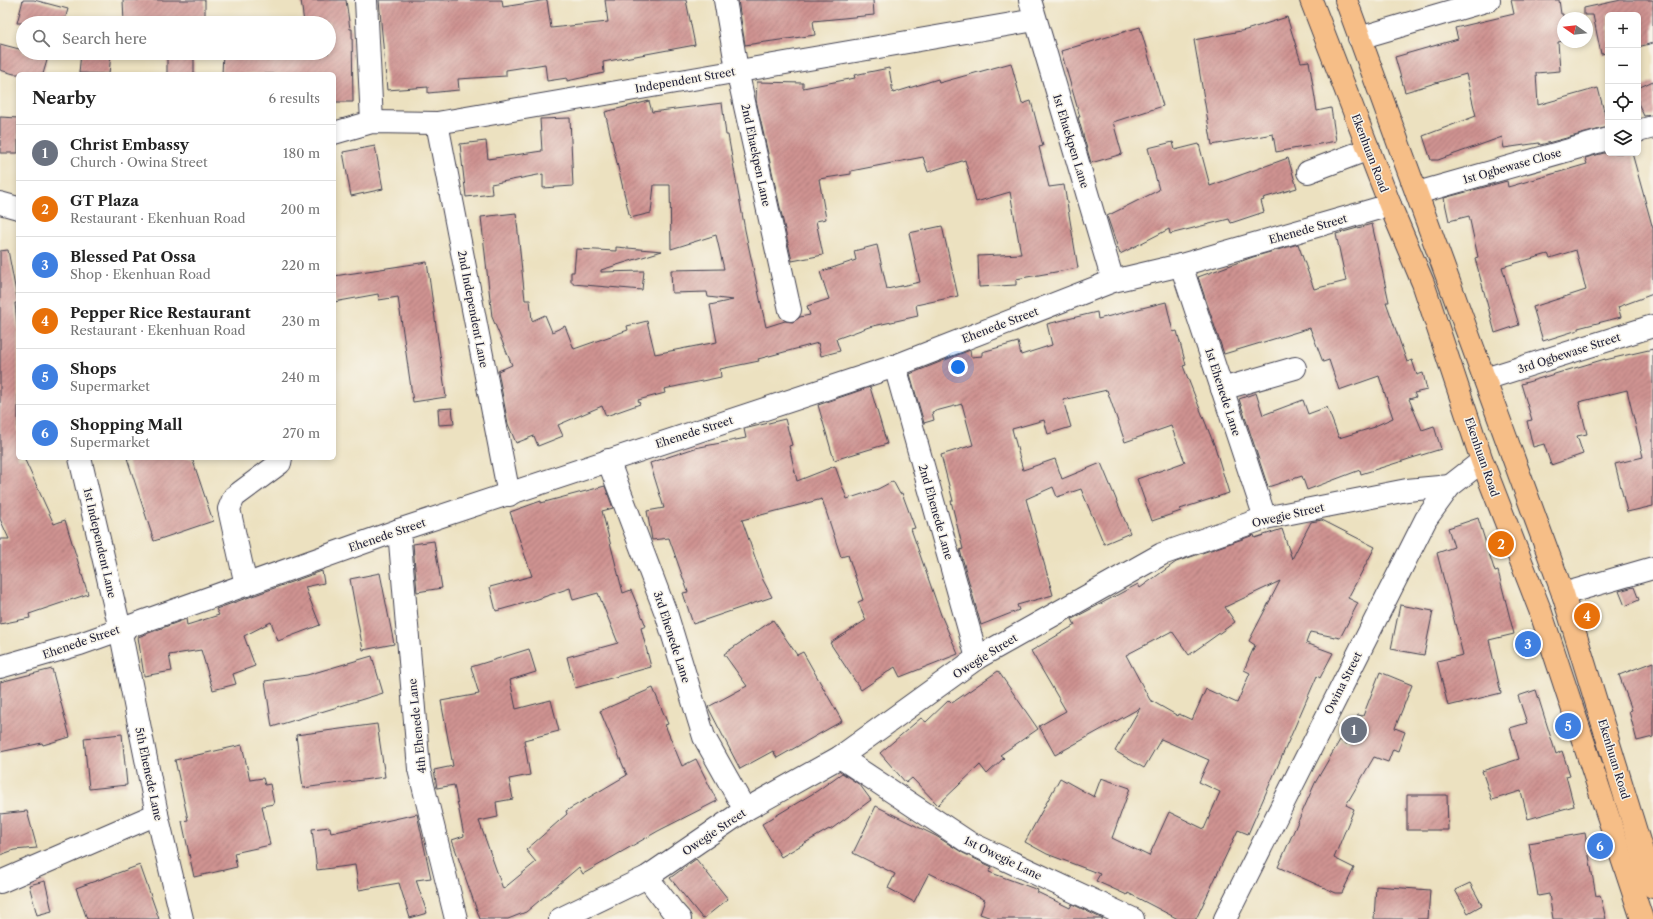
<!DOCTYPE html>
<meta charset="utf-8">
<style>
:root{--surface:#fff;--page:#f2f2f2;--text:#222;--muted:#767676;--line:#e0e0e0;--accent:#db2777}
body{margin:0;font-family:"Libre Caslon Text",serif;background:var(--page);color:var(--text)}
.controls{position:absolute;right:12px;top:12px;display:grid;overflow:hidden;border-radius:6px;box-shadow:0 2px 6px #0003}
.controls button{width:36px;height:36px;display:grid;place-items:center;padding:0;border:0;border-bottom:1px solid var(--line);background:var(--surface);color:var(--text);font:20px sans-serif}
.compass{position:absolute;left:1557px;top:12px;width:36px;height:36px;border-radius:50%;background:var(--surface);box-shadow:0 2px 6px #0003;rotate:284deg}
.you{position:absolute;left:958px;top:367px;width:14px;height:14px;margin:-10px;border:3px solid #fff;border-radius:50%;background:#1a73e8;box-shadow:0 0 0 6px #1a73e833}
.badge{display:grid;place-items:center;width:26px;height:26px;border-radius:50%;background:var(--accent);color:#fff;font-size:13px;font-weight:700}
.pin{position:absolute;translate:-50% -50%;border:2px solid #fff;box-shadow:0 1px 4px #0006}
.list{margin:0;padding:0;list-style:none}
h2{display:flex;justify-content:space-between;align-items:center;height:52px;margin:0;padding:0 16px;font-size:17px}
h2 small{font-size:13px;font-weight:400;color:var(--muted)}
.list li{display:grid;grid-template-columns:26px 1fr auto;gap:12px;align-items:center;box-sizing:border-box;height:56px;padding:0 16px;border-top:1px solid var(--line)}
.list b{display:block;font-size:15px;white-space:nowrap}
.list p{margin:0;font-size:13px;white-space:nowrap;color:var(--muted)}
.list em{font-size:13px;font-style:normal;color:var(--muted)}
.icon{flex:none;width:22px;height:22px;fill:none;stroke:currentColor;stroke-width:2;stroke-linecap:round;stroke-linejoin:round}
.map{position:relative;flex:none;width:1653px;height:919px;overflow:hidden}
.search{position:absolute;background:var(--surface);box-shadow:0 2px 6px #0003;left:16px;top:16px;width:320px;height:44px;display:flex;align-items:center;gap:10px;box-sizing:border-box;padding:0 14px;border-radius:22px;color:var(--muted);font-size:15px}
.panel{position:absolute;background:var(--surface);box-shadow:0 2px 6px #0003;left:16px;top:72px;width:320px;height:388px;border-radius:6px}
.map>svg:first-child{display:block}
.building{fill:url(#building-hatch);fill-rule:evenodd}
.lines{fill:none;stroke-linecap:round;stroke-linejoin:round}
.minor-casing{stroke:#403f4f;stroke-width:24}
.major-casing{stroke:#403f4f;stroke-width:24}
.minor{stroke:#fff;stroke-width:22}
.major{stroke:#f6be87;stroke-width:22}
.labels{text-anchor:middle;stroke-width:3;stroke-linejoin:round;paint-order:stroke}
.street-label{font-size:11px;fill:#22223b;stroke:#f7f3e8}
</style>
<div class="map">
<svg width="1653" height="919" viewBox="0 0 1653 919">
<defs>
<pattern id="building-hatch" width="6" height="6" patternUnits="userSpaceOnUse"><rect width="6" height="6" fill="#cf9391"/><path d="M-1 1l2-2M0 6l6-6M5 7l2-2" fill="none" stroke="#a87878"/></pattern>
</defs>
<rect width="100%" height="100%" fill="#f7f3e8"/>
<filter id="ink" filterUnits="userSpaceOnUse"><feTurbulence type="fractalNoise" baseFrequency=".025" numOctaves="2"/><feDisplacementMap in="SourceGraphic" scale="8" xChannelSelector="R" yChannelSelector="G"/><feConvolveMatrix kernelMatrix="1 2 1 2 8 2 1 2 1" color-interpolation-filters="sRGB"/></filter>
<filter id="wash" filterUnits="userSpaceOnUse"><feTurbulence type="fractalNoise" baseFrequency=".012" numOctaves="4" result="noise"/><feDisplacementMap in="SourceGraphic" scale="16" xChannelSelector="R" yChannelSelector="G"/><feGaussianBlur stdDeviation="0.9" result="paint"/><feColorMatrix in="noise" values="0 0 0 0 0 0 0 0 0 0 0 0 0 0 0 0 0 1.4 0 .05"/><feComposite in="paint" operator="in"/></filter>
<g filter="url(#wash)">
<rect width="100%" height="100%" fill="#ece1c0"/>
<g id="blocks">
<g class="building">
<path d="M23,0H34L68,9L64,23H17Z"/>
<path d="M123,0H205V23H124Z"/>
<path d="M301,0H346L350,29H352L353,102H334V74H222L223,53H329V23H304Z"/>
<path d="M379,0H502L503,7L547,0L551,28L608,22L605,0H686L695,45L603,62L604,73L567,81V78L547,81L545,64L506,70V76L458,79L459,90L428,93V87L387,90Z"/>
<path d="M738,0H873L874,15L813,21L815,35L745,45Z"/>
<path d="M1511,0H1559L1561,14H1563V41L1558,42L1560,71L1536,73L1538,105L1598,88L1608,127L1540,145L1539,143L1504,148L1502,137L1438,160H1431L1423,136L1476,116L1466,74L1405,92L1395,57L1458,39L1455,28L1514,14Z"/>
<path d="M1621,0H1653V43L1638,47V15H1608V53L1601,54L1593,15H1584V8Z"/>
<path d="M1287,17L1301,62L1309,61L1317,111L1331,108L1336,141L1276,152L1273,134L1212,145L1194,40L1246,30Z"/>
<path d="M1140,27L1163,106L1113,122L1122,154L1091,163L1078,117H1080L1061,51Z"/>
<path d="M0,44L23,50V53H33L48,57L43,74H14L0,70Z"/>
<path d="M81,53H111L109,74L79,73Z"/>
<rect x="167" y="53" width="27" height="21"/>
<path d="M1011,63L1022,104L1031,101L1043,146L1039,147L1049,187L1064,185L1078,268L1016,279V285L979,287L978,256L1021,254L1010,192L976,202L965,160L928,172L923,157L851,171V174L819,179L826,219L816,221L823,255L792,261L756,100L757,82L803,83V88L855,78L854,75L889,68L893,93L938,79L939,83Z"/>
<path d="M1653,81V115L1644,116L1638,103V88Z"/>
<path d="M649,101L652,112L722,103L726,135H728L745,230L766,327L785,321L793,322L800,317L810,315L807,306L829,299L820,272L856,260L854,251L877,245L887,289L920,282L909,233L942,226L958,296L916,305L918,316L869,327L836,339L840,351L821,356L818,343L758,359L759,361L720,369L721,377L664,389L665,393L638,400L640,404L606,416L602,406L558,425L563,436L538,446L534,436L516,443L508,424L498,371L512,365L492,317L481,217L516,213L525,300H530L532,321L545,315L552,332L565,326L574,349L628,330L627,326L647,321L655,354L717,342L710,305L733,300L708,297L707,292L672,293L671,270L724,269L716,235L671,249L670,185H654L651,213L630,218L605,112Z"/>
<path d="M0,117L18,118V153H0Z"/>
<path d="M570,118L573,186L543,188V174L491,184L492,194L466,197L460,144L486,141L488,159L542,151L540,119Z"/>
<path d="M1173,142L1175,150L1199,144L1210,186L1288,158L1297,188L1263,198L1264,200L1261,201L1264,212L1231,223L1229,219L1170,234L1169,229L1120,254L1107,216L1159,190L1148,148Z"/>
<path d="M375,146L383,189L351,196L343,152Z"/>
<path d="M1604,153H1632L1653,229V294L1618,307L1621,317L1578,328V330L1543,341L1533,307L1586,290L1576,250L1550,258L1548,254L1502,267L1519,325L1495,333L1475,258L1478,257L1469,216L1449,221L1444,198L1507,181L1508,187L1587,164L1585,158Z"/>
<path d="M1372,224L1389,302H1386L1407,362L1412,360L1417,375L1423,373L1427,390L1414,393L1416,397L1409,399L1422,430L1434,426L1441,449L1361,474L1360,470L1307,490L1302,476L1268,487L1239,399L1256,393L1263,415L1303,400L1308,414L1327,407L1339,438L1375,427V426L1393,418L1379,376L1339,390L1329,360L1323,362L1310,328L1224,354L1198,277L1253,257L1298,244L1314,289L1346,281L1336,234Z"/>
<path d="M616,247L662,251L601,270V272L644,271L642,290L573,284V282H571V272H574L576,249L616,251Z"/>
<path d="M8,250L18,303H15L18,333V458H24L54,524L65,520L88,594L29,614L30,618L0,624V539H9L0,519V251Z"/>
<path d="M427,262L446,397L413,402L398,297L379,300L378,294L334,302V276Z"/>
<path d="M1166,302L1173,332L1177,331L1186,365L1183,366L1215,447L1229,493L1180,509L1181,511L1152,521L1137,479L1185,462L1171,426L1125,442L1107,390L1063,400L1071,427L1048,434L1044,420L1012,429L1023,470L1055,459L1062,479L1101,463L1130,533L1104,544L1081,489L1057,497L1053,487L1026,499L1053,595L1017,605L1019,610L981,625L960,550L963,549L951,501H953L941,455L973,445L962,404L932,412L934,420L924,423L910,374L970,350L971,357L982,356V352L1018,342L1021,355L1052,345L1047,324L1097,312L1098,319Z"/>
<path d="M1653,349V506L1627,512L1615,464L1643,457L1627,390L1579,402L1587,434L1577,436L1583,454L1551,465L1544,444L1533,447L1527,421L1532,420L1521,384L1605,359V360Z"/>
<path d="M870,387L887,444L834,460L818,405Z"/>
<path d="M452,408L454,424L439,425L438,409Z"/>
<path d="M785,419L792,445L789,446L797,481L835,466L847,499L878,489L893,481L900,494L902,493L915,528L911,529L941,615L958,654L900,677L895,667L861,690L830,643L866,620L858,602L863,600L848,555L841,557L822,499L742,520L763,580L772,597L693,624L683,593L688,592L669,538L652,540L647,511L664,508L650,463L695,448L746,438L744,429Z"/>
<path d="M127,458H192L213,521L154,541Z"/>
<path d="M605,486L613,508L602,511L623,593L631,590L646,626L641,628L651,667L575,688L567,657L618,643L598,593L573,600L570,588L532,601L496,611L490,587L532,576L510,512L541,501V503Z"/>
<path d="M1478,518L1495,572L1498,571L1514,634L1489,640L1501,693L1448,706L1437,661L1463,655L1437,553L1454,547L1448,528Z"/>
<path d="M1322,520L1375,547L1348,598L1358,603L1340,638L1310,632L1306,643L1333,653L1320,678L1317,676L1248,834L1238,830L1196,919H1178L1128,893L1127,895L1096,881L1100,874L1047,854L1025,842L1060,778L1094,797L1101,778L1130,788L1112,838L1149,856L1169,812L1204,829L1220,792L1199,782L1209,760L1161,739L1144,768L1115,751L1140,708L1055,755L1039,726L1066,711L1031,651L1075,625L1072,619L1138,584L1140,588L1176,562L1254,535L1255,538L1282,529L1292,559L1311,522ZM1280,581L1249,641L1255,645L1244,670L1250,673L1237,703L1206,689L1192,720L1179,714L1178,716L1150,700L1126,655L1172,631L1189,655L1235,622L1225,607Z"/>
<path d="M434,541L442,588L417,592L413,544Z"/>
<path d="M322,571L324,583L305,587L320,625L278,641L271,622L244,636L255,666L233,674L236,684L213,690L201,650L169,655L172,671L144,676L138,637L186,619L187,625L219,615L216,609Z"/>
<path d="M380,573L394,644L363,650L350,579Z"/>
<path d="M1634,587L1639,600L1625,606L1619,591Z"/>
<path d="M1400,605L1433,611L1424,655L1391,649Z"/>
<path d="M773,620L797,655L803,652L842,721L777,758L773,751L740,769L708,707L747,686L724,654Z"/>
<path d="M529,649L536,672L510,680L516,709L551,700L559,731L524,740L530,775L509,779L513,799L496,802L498,817L479,821L503,889L536,862L526,850L567,814L566,811L627,775L600,711L653,688L668,724L665,725L682,766L696,759L717,801L658,831L583,874L579,867L526,912L508,919H480L452,840L464,836L454,785L437,788L434,770L453,766L441,701L479,694L471,667Z"/>
<path d="M372,656L383,693L272,727L265,681L307,675Z"/>
<path d="M1653,662V737L1637,741L1629,711L1632,710L1619,675Z"/>
<path d="M52,669L70,737L43,745L42,743L0,752V682Z"/>
<path d="M998,671L1038,729L1000,755L1004,758L987,774L980,765L938,805L912,778L906,783L880,753L921,718L926,722L949,700L952,703Z"/>
<path d="M1380,672L1412,685L1395,728L1405,732L1398,751L1393,749L1388,762L1374,757L1346,805L1354,809L1334,858L1354,868L1342,893H1336L1278,867L1315,783L1340,740L1347,744L1358,715L1363,716Z"/>
<path d="M1536,690L1556,754L1562,751L1570,775L1566,776L1574,806L1528,819L1521,791L1492,800L1482,771L1519,759L1510,728L1527,723L1518,696Z"/>
<path d="M377,724L385,777L303,788L296,735Z"/>
<path d="M122,734L127,785L89,789L84,738Z"/>
<path d="M242,745L250,780L263,778L265,785L270,784L274,804L262,806L270,845L234,853L237,867L194,877L182,821L188,820L175,760Z"/>
<path d="M842,773L860,785L871,800L830,830L829,829L781,857L762,824L817,791Z"/>
<path d="M1407,795H1447L1448,830H1407Z"/>
<path d="M876,806L936,836L963,853L992,867L989,872L1038,890L1037,892L1070,908L1072,904L1103,919H994L980,914L985,900L929,873L914,902L888,888L895,874L853,853Z"/>
<path d="M27,811L37,848L14,850L0,855V814Z"/>
<path d="M417,814L431,878L416,880L427,913L410,918L399,883L359,890L355,865L317,870L312,829L330,827L331,833Z"/>
<path d="M1585,833L1596,896L1600,895L1606,919H1553L1549,894L1538,896L1529,843Z"/>
<path d="M696,859L728,899L703,919L670,878Z"/>
<path d="M140,865L159,919H87L76,888Z"/>
<path d="M45,881L52,911L37,915L29,885Z"/>
<path d="M1470,883L1482,905L1468,913L1455,890Z"/>
<path d="M1376,886L1430,890L1428,919H1374Z"/>
</g>
</g>
</g>
<g filter="url(#ink)">
<use href="#blocks" fill-opacity="0" stroke="#403f4f" stroke-width="1"/>
<g class="lines">
<defs>
<g id="minor">
<path d="M366,0L372,122"/>
<path d="M725,0L737,70L790,310"/>
<path d="M1030,0L1113,281"/>
<path d="M1359,38L1489,0"/>
<path d="M437,123L509,495"/>
<path d="M1638,131L1653,127"/>
<path d="M334,133L372,122L437,123L1035,20"/>
<path d="M1308,172L1369,149"/>
<path d="M1417,193L1608,139"/>
<path d="M0,203L18,208"/>
<path d="M1181,265L1265,518"/>
<path d="M895,366L977,658"/>
<path d="M1485,379L1653,326"/>
<path d="M1222,389L1295,368"/>
<path d="M80,458L120,629L157,814L182,919"/>
<path d="M608,460L667,616L704,737L745,810"/>
<path d="M399,530L419,769L456,919"/>
<path d="M246,585L229,509L234,497L280,463L281,458"/>
<path d="M1563,594L1653,568"/>
<path d="M0,667L80,644L399,530L895,366L1113,281L1181,265L1390,205"/>
<path d="M840,757L968,842L1133,919"/>
<path d="M647,877L672,910L680,919"/>
<path d="M0,882L157,814"/>
<path d="M560,919L647,877L745,810L840,757L977,658L1162,554L1265,518L1407,490L1450,486"/>
<path d="M1225,919L1426,519L1450,486L1482,461"/>
</g>
<g id="major">
<path d="M1311,0L1390,205L1423,283L1482,461L1540,610L1642,919"/>
<path d="M1346,0L1563,594L1653,887"/>
</g>
</defs>
<use href="#minor" class="minor-casing"/>
<use href="#major" class="major-casing"/>
<use href="#minor" class="minor"/>
<use href="#major" class="major"/>
</g>
</g>
<g class="labels">
<g class="street-label">
<text transform="translate(685 80) rotate(-10)" y="4">Independent Street</text>
<text transform="translate(1071 141) rotate(73)" y="4">1st Ehaekpen Lane</text>
<text transform="translate(1370 153) rotate(69)" y="4">Ekenhuan Road</text>
<text transform="translate(756 155) rotate(78)" y="4">2nd Ehaekpen Lane</text>
<text transform="translate(1512 166) rotate(-16)" y="4">1st Ogbewase Close</text>
<text transform="translate(1308 229) rotate(-16)" y="4">Ehenede Street</text>
<text transform="translate(473 309) rotate(79)" y="4">2nd Independent Lane</text>
<text transform="translate(1000 325) rotate(-21)" y="4">Ehenede Street</text>
<text transform="translate(1569 353) rotate(-18)" y="4">3rd Ogbewase Street</text>
<text transform="translate(1223 392) rotate(72)" y="4">1st Ehenede Lane</text>
<text transform="translate(694 432) rotate(-18)" y="4">Ehenede Street</text>
<text transform="translate(1482 457) rotate(71)" y="4">Ekenhuan Road</text>
<text transform="translate(936 512) rotate(74)" y="4">2nd Ehenede Lane</text>
<text transform="translate(1288 515) rotate(-13)" y="4">Owegie Street</text>
<text transform="translate(387 535) rotate(-19)" y="4">Ehenede Street</text>
<text transform="translate(100 543) rotate(77)" y="4">1st Independent Lane</text>
<text transform="translate(672 637) rotate(72)" y="4">3rd Ehenede Lane</text>
<text transform="translate(81 642) rotate(-19)" y="4">Ehenede Street</text>
<text transform="translate(985 656) rotate(-32)" y="4">Owegie Street</text>
<text transform="translate(1343 683) rotate(-63)" y="4">Owina Street</text>
<text transform="translate(417 726) rotate(-96)" y="4">4th Ehenede Lane</text>
<text transform="translate(1614 759) rotate(73)" y="4">Ekenhuan Road</text>
<text transform="translate(149 774) rotate(78)" y="4">5th Ehenede Lane</text>
<text transform="translate(714 832) rotate(-34)" y="4">Owegie Street</text>
<text transform="translate(1003 858) rotate(26)" y="4">1st Owegie Lane</text>
</g>
</g>
</svg>
<div class="controls">
<button>+</button>
<button>−</button>
<button><svg class="icon" aria-label="locate" viewBox="0 0 24 24"><circle cx="12" cy="12" r="6"/><path d="M12 2v4M12 18v4M2 12h4M18 12h4"/></svg></button>
<button><svg class="icon" aria-label="layers" viewBox="0 0 24 24"><path d="M12 4l9 5-9 5-9-5zM3 14l9 5 9-5"/></svg></button>
</div>
<svg class="compass" viewBox="-18 -18 36 36"><path d="M0-13l5 13h-10z" fill="#e53935"/><path d="M0 13l5-13h-10z" fill="#767676"/></svg>
<div class="you"></div>
<div class="pin badge" style="left:1354px;top:730px;background:#6b7280">1</div>
<div class="pin badge" style="left:1501px;top:544px;background:#e8710a">2</div>
<div class="pin badge" style="left:1528px;top:644px;background:#3f7fe0">3</div>
<div class="pin badge" style="left:1587px;top:616px;background:#e8710a">4</div>
<div class="pin badge" style="left:1568px;top:726px;background:#3f7fe0">5</div>
<div class="pin badge" style="left:1600px;top:846px;background:#3f7fe0">6</div>
<div class="search"><svg class="icon" aria-label="search" viewBox="0 0 24 24"><circle cx="10" cy="10" r="6"/><path d="M15 15l6 6"/></svg>Search here</div>
<section class="panel">
<h2>Nearby<small>6 results</small></h2>
<ul class="list">
<li><span class="badge" style="background:#6b7280">1</span><div><b>Christ Embassy</b><p>Church · Owina Street</p></div><em>180 m</em></li>
<li><span class="badge" style="background:#e8710a">2</span><div><b>GT Plaza</b><p>Restaurant · Ekenhuan Road</p></div><em>200 m</em></li>
<li><span class="badge" style="background:#3f7fe0">3</span><div><b>Blessed Pat Ossa</b><p>Shop · Ekenhuan Road</p></div><em>220 m</em></li>
<li><span class="badge" style="background:#e8710a">4</span><div><b>Pepper Rice Restaurant</b><p>Restaurant · Ekenhuan Road</p></div><em>230 m</em></li>
<li><span class="badge" style="background:#3f7fe0">5</span><div><b>Shops</b><p>Supermarket</p></div><em>240 m</em></li>
<li><span class="badge" style="background:#3f7fe0">6</span><div><b>Shopping Mall</b><p>Supermarket</p></div><em>270 m</em></li>
</ul>
</section>
</div>
